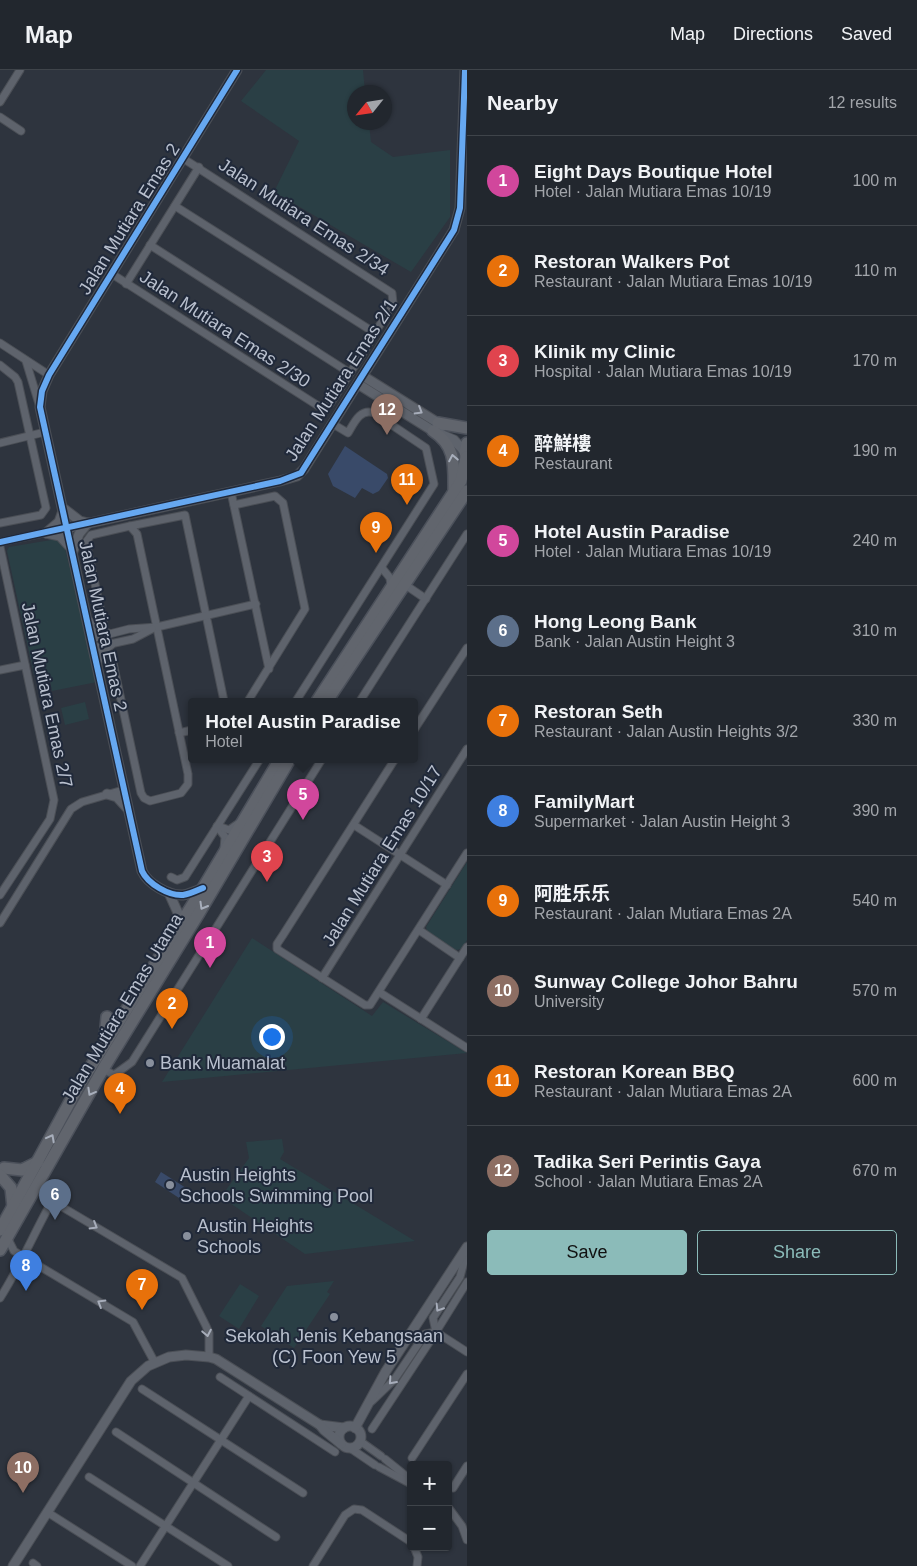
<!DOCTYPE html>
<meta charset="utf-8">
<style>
:root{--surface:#22272e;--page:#2e333a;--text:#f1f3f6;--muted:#a2a5aa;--line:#3f444a;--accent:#8bbbb9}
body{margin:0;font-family:Helvetica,"Noto Sans SC",sans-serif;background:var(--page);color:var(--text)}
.controls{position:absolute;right:15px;bottom:15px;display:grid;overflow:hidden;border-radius:5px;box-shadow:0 1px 4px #0004}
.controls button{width:45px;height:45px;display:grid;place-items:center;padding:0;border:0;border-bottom:1px solid var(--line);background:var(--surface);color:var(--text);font:25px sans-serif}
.compass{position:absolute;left:347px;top:15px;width:45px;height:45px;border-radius:50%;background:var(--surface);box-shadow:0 1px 4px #0004;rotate:240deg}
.you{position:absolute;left:271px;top:966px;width:18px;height:18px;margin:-12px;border:4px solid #fff;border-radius:50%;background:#1a73e8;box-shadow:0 0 0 8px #1a73e833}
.badge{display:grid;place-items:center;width:32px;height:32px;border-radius:50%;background:var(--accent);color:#fff;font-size:16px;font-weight:700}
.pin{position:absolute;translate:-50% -41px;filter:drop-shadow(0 1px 2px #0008)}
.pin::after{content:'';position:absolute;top:26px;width:18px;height:15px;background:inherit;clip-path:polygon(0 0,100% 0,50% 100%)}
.popup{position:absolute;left:188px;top:628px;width:230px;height:65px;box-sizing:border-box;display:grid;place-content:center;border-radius:5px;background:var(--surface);filter:drop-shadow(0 1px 4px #0005);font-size:16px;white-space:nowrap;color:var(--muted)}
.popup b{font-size:19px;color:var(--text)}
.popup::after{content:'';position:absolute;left:50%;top:100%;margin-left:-10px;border:10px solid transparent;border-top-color:var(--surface)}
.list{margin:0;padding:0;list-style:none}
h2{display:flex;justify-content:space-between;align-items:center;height:65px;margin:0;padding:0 20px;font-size:21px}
h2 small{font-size:16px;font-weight:400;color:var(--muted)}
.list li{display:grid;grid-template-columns:32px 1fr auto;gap:15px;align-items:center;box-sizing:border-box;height:90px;padding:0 20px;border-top:1px solid var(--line)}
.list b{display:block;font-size:19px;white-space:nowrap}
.list p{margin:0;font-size:16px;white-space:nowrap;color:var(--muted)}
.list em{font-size:16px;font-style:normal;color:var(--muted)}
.actions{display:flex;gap:10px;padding:15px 20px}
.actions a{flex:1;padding:11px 0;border:1px solid var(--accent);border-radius:5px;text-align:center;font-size:18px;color:var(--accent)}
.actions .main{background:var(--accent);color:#111}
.map{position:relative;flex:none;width:467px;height:1496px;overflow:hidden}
header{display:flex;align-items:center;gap:30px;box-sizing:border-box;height:70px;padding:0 25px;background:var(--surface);border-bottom:1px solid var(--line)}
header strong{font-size:24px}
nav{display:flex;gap:28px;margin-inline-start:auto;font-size:18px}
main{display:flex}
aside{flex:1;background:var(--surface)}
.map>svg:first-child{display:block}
.green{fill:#2a3f45}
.water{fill:#394a69}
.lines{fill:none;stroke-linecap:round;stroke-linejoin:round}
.minor-casing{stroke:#4b4f56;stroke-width:9}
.tertiary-casing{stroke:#4b4f56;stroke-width:11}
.primary-casing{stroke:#4c515b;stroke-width:14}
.minor{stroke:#5e636c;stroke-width:7}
.tertiary{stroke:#5e636c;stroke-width:9}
.primary{stroke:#61656d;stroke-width:11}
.cycleway-casing{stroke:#20293a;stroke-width:9}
.cycleway{stroke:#66a8f1;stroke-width:6}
.oneway{stroke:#a7adba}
.oneway2{stroke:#a7aebb}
.poi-dot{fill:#888f9c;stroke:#20293a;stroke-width:2}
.labels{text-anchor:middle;stroke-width:4;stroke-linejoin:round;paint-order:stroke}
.street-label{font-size:18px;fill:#b9c0ce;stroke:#20293a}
.poi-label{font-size:18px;fill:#b9c0ce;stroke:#20293a;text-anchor:start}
</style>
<header>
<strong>Map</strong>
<nav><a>Map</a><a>Directions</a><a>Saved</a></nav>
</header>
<main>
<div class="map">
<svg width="467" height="1496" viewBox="0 0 467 1496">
<rect width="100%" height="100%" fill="#2e343e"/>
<g class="green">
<path d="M266,0H363L365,22H354V52L369,53L371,72L393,87L450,80V147L411,202L274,122L299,71L241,31Z"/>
<path d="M57,469L64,474L97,612L52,621L48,602L34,605L7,481L9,477Z"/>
<path d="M85,632L89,649L65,655L61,638Z"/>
<path d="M467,792V870L462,879L456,880L428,863L426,857Z"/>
<path d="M252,868L372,946L383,932L467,983L162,1012Z"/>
<path d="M282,1069L284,1082L280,1089L415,1171L305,1184L221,1127L249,1088L246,1072Z"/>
<path d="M334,1211L327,1222L330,1224L294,1278L261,1256L287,1216Z"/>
<path d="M240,1214L259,1226L239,1259L219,1246Z"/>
</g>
<g class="water">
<path d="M345,376L387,404L388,408L379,421L373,424L362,418L355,428L333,416L328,404Z"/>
<path d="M161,1102L186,1118L179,1128L155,1112Z"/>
</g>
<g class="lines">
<defs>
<g id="minor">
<path d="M0,32L20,0"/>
<path d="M0,47L21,61"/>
<path d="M175,136L375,263"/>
<path d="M150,175L350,303"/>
<path d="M112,204L320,337L330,334L363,283L393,233L392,223L184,89"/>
<path d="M126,214L199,97"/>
<path d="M0,273L49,305"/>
<path d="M26,291L39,334"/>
<path d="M0,295L15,307L18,312L46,438L41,445L0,453"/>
<path d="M0,373L45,362"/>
<path d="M231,422L269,599"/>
<path d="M234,435L275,426L283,433L305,539L248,631"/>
<path d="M130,456L185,445L224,631"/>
<path d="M0,472L67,458"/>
<path d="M0,477L54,730L50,749L0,825"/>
<path d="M382,498L390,508L391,517"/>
<path d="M404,514L426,529"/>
<path d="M104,556L86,472L91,465L130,456L137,464L188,704V714L181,723L150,731L144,728L141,723L112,588"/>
<path d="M90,569L129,559L157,557L256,534"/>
<path d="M92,578L133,569L152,559"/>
<path d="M0,600L25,595"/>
<path d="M296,631L434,414L426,378L374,343C360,338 354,353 348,363L333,354"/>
<path d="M360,631L467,464"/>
<path d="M414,660L467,578"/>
<path d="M179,663L192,660"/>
<path d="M395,689L283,865L277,874V879L365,935H370L467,783"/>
<path d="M354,755L447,815"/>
<path d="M217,756L225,767L224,778"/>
<path d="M218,756L229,760L239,753"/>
<path d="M171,807L177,810L185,807L260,689"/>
<path d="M0,853L71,739L82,732L123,720"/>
<path d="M419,860L460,888"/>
<path d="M322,908L467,679"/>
<path d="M379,922L467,978"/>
<path d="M421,949L467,877"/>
<path d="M103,999L114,1005L132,992L322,689"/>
<path d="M7,1167L14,1181L133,1252L155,1293"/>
<path d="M0,1228C20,1197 34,1163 52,1131L182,1208L206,1256L209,1263V1287"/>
<path d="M436,1262L433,1248L460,1207L467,1180"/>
<path d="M436,1262L467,1282"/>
<path d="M220,1307L335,1382"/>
<path d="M142,1319L303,1423"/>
<path d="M372,1331L394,1310L425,1264L436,1262"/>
<path d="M372,1359L436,1262L467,1212"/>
<path d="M116,1362L276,1467"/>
<path d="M360,1371L381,1386"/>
<path d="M350,1378L375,1395"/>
<path d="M412,1388L467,1304"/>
<path d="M385,1389L411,1410"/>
<path d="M379,1397L411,1414"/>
<path d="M89,1407L228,1496"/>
<path d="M453,1418L467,1396"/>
<path d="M448,1437L462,1456L467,1470"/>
<path d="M47,1442L132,1496"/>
<path d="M414,1477L418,1487L417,1496"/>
<path d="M33,1493L37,1496"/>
<path d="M140,1496L249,1326"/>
<path d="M313,1496L345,1445L354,1439L362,1440L411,1472"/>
</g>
<g id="tertiary">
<path d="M363,306L443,356"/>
<path d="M358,314L433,361L454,370L465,382"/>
<path d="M63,438L80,451L88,453"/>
<path d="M67,458L280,411L297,406L304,399L454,160L460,138L465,0"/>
<path d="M46,463L60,466L69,476"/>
<path d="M46,463L59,452L63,441"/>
<path d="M73,481L79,464L88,453"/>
<path d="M88,551L97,562L108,564"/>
<path d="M97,592L100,582L111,574"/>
<path d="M107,724L117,727L127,738"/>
<path d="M203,818C196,821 190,824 183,825C169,826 148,814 142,801L40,337L42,321L49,305L237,0"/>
<path d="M169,823L178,843L177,858"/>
<path d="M320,1355L344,1358"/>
<circle cx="350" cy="1367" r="11"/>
<path d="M355,1358L386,1301L467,1177"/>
<path d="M13,1496L131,1311L148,1296L169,1287L186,1285L209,1287L216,1289L320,1355L324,1360L341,1374"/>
</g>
<g id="primary">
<path d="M438,353L467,358"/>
<path d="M433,361C456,376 454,395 454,420"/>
<path d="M467,373L465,382L467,390"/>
<path d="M317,631L461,411L466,387"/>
<path d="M327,631L467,421"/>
<path d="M105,969L107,947"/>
<path d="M4,1098L22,1100L38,1092"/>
<path d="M0,1105L11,1118L13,1137"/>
<path d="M0,1160L78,1017L203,818L280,689"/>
<path d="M0,1180L103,999L199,843L290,689"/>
</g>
</defs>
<use href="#minor" class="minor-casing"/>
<use href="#tertiary" class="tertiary-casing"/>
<use href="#primary" class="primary-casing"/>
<use href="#minor" class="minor"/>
<use href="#tertiary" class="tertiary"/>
<use href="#primary" class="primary"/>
<defs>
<g id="cycleway">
<path d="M0,472L280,411L301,403L454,160L460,138L465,0"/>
<path d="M203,818C196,821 190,824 183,825C169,826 148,814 142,801L40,337L42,321L49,305L237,0"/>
</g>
</defs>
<use href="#cycleway" class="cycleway-casing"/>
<use href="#cycleway" class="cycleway"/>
</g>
<defs><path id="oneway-chevron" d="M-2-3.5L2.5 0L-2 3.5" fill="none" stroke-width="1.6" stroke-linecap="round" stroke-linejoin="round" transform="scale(1.25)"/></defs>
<g class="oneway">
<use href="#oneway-chevron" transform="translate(419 341) rotate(31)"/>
<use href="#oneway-chevron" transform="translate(94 1156) rotate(31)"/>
<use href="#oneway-chevron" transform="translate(101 1233) rotate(-149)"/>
<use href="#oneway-chevron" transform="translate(439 1238) rotate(122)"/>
<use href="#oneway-chevron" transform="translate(207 1263) rotate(79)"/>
<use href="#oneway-chevron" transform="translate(392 1311) rotate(132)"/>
</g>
<g class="oneway2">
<use href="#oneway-chevron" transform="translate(453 388) rotate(-101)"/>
<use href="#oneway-chevron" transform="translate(203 836) rotate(120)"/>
<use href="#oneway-chevron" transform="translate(91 1022) rotate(119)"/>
<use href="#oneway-chevron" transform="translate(51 1068) rotate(-62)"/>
</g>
<g class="poi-dot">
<circle cx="150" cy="993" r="5"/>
<circle cx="170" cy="1115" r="5"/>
<circle cx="187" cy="1166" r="5"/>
<circle cx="334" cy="1247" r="5"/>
</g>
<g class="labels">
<g class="street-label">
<text transform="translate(304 147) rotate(33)" y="6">Jalan Mutiara Emas 2/34</text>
<text transform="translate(129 149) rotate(-58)" y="6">Jalan Mutiara Emas 2</text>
<text transform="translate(225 259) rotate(33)" y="6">Jalan Mutiara Emas 2/30</text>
<text transform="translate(341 310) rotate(-57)" y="6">Jalan Mutiara Emas 2/1</text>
<text transform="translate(103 556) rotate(78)" y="6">Jalan Mutiara Emas 2</text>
<text transform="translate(47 625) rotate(78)" y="6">Jalan Mutiara Emas 2/7</text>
<text transform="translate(382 786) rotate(-58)" y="6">Jalan Mutiara Emas 10/17</text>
<text transform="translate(122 938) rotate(-59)" y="6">Jalan Mutiara Emas Utama</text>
</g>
<g class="poi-label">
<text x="160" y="999">Bank Muamalat</text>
<text x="180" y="1111">Austin Heights<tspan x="180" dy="21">Schools Swimming Pool</tspan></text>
<text x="197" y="1162">Austin Heights<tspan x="197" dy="21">Schools</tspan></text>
<text x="334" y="1272" text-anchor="middle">Sekolah Jenis Kebangsaan<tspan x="334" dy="21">(C) Foon Yew 5</tspan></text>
</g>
</g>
</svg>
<div class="controls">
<button>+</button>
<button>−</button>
</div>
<svg class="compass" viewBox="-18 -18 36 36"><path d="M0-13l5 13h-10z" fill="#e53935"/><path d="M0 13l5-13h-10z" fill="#a2a5aa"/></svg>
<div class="you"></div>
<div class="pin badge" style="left:210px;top:898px;background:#d1479c">1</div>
<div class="pin badge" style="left:172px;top:959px;background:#e8710a">2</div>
<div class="pin badge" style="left:267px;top:812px;background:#e0444e">3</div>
<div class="pin badge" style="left:120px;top:1044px;background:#e8710a">4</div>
<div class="pin badge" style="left:303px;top:750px;background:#d1479c">5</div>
<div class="popup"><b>Hotel Austin Paradise</b>Hotel</div>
<div class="pin badge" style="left:55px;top:1150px;background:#5c6f8a">6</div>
<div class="pin badge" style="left:142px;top:1240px;background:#e8710a">7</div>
<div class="pin badge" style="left:26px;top:1221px;background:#3f7fe0">8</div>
<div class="pin badge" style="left:376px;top:483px;background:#e8710a">9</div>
<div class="pin badge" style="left:23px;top:1423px;background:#8d6e63">10</div>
<div class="pin badge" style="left:407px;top:435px;background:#e8710a">11</div>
<div class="pin badge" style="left:387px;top:365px;background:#8d6e63">12</div>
</div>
<aside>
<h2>Nearby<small>12 results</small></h2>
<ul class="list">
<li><span class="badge" style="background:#d1479c">1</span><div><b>Eight Days Boutique Hotel</b><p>Hotel · Jalan Mutiara Emas 10/19</p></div><em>100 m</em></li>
<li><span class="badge" style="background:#e8710a">2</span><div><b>Restoran Walkers Pot</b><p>Restaurant · Jalan Mutiara Emas 10/19</p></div><em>110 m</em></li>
<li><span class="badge" style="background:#e0444e">3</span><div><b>Klinik my Clinic</b><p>Hospital · Jalan Mutiara Emas 10/19</p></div><em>170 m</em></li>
<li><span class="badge" style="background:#e8710a">4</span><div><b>醉鮮樓</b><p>Restaurant</p></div><em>190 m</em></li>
<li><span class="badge" style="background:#d1479c">5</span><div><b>Hotel Austin Paradise</b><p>Hotel · Jalan Mutiara Emas 10/19</p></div><em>240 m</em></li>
<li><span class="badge" style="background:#5c6f8a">6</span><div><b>Hong Leong Bank</b><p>Bank · Jalan Austin Height 3</p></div><em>310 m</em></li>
<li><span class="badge" style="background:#e8710a">7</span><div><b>Restoran Seth</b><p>Restaurant · Jalan Austin Heights 3/2</p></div><em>330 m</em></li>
<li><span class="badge" style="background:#3f7fe0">8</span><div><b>FamilyMart</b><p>Supermarket · Jalan Austin Height 3</p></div><em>390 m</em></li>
<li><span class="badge" style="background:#e8710a">9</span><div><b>阿胜乐乐</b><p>Restaurant · Jalan Mutiara Emas 2A</p></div><em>540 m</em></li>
<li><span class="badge" style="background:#8d6e63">10</span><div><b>Sunway College Johor Bahru</b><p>University</p></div><em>570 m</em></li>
<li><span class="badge" style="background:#e8710a">11</span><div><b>Restoran Korean BBQ</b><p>Restaurant · Jalan Mutiara Emas 2A</p></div><em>600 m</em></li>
<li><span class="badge" style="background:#8d6e63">12</span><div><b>Tadika Seri Perintis Gaya</b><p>School · Jalan Mutiara Emas 2A</p></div><em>670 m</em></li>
</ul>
<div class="actions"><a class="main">Save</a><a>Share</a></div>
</aside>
</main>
